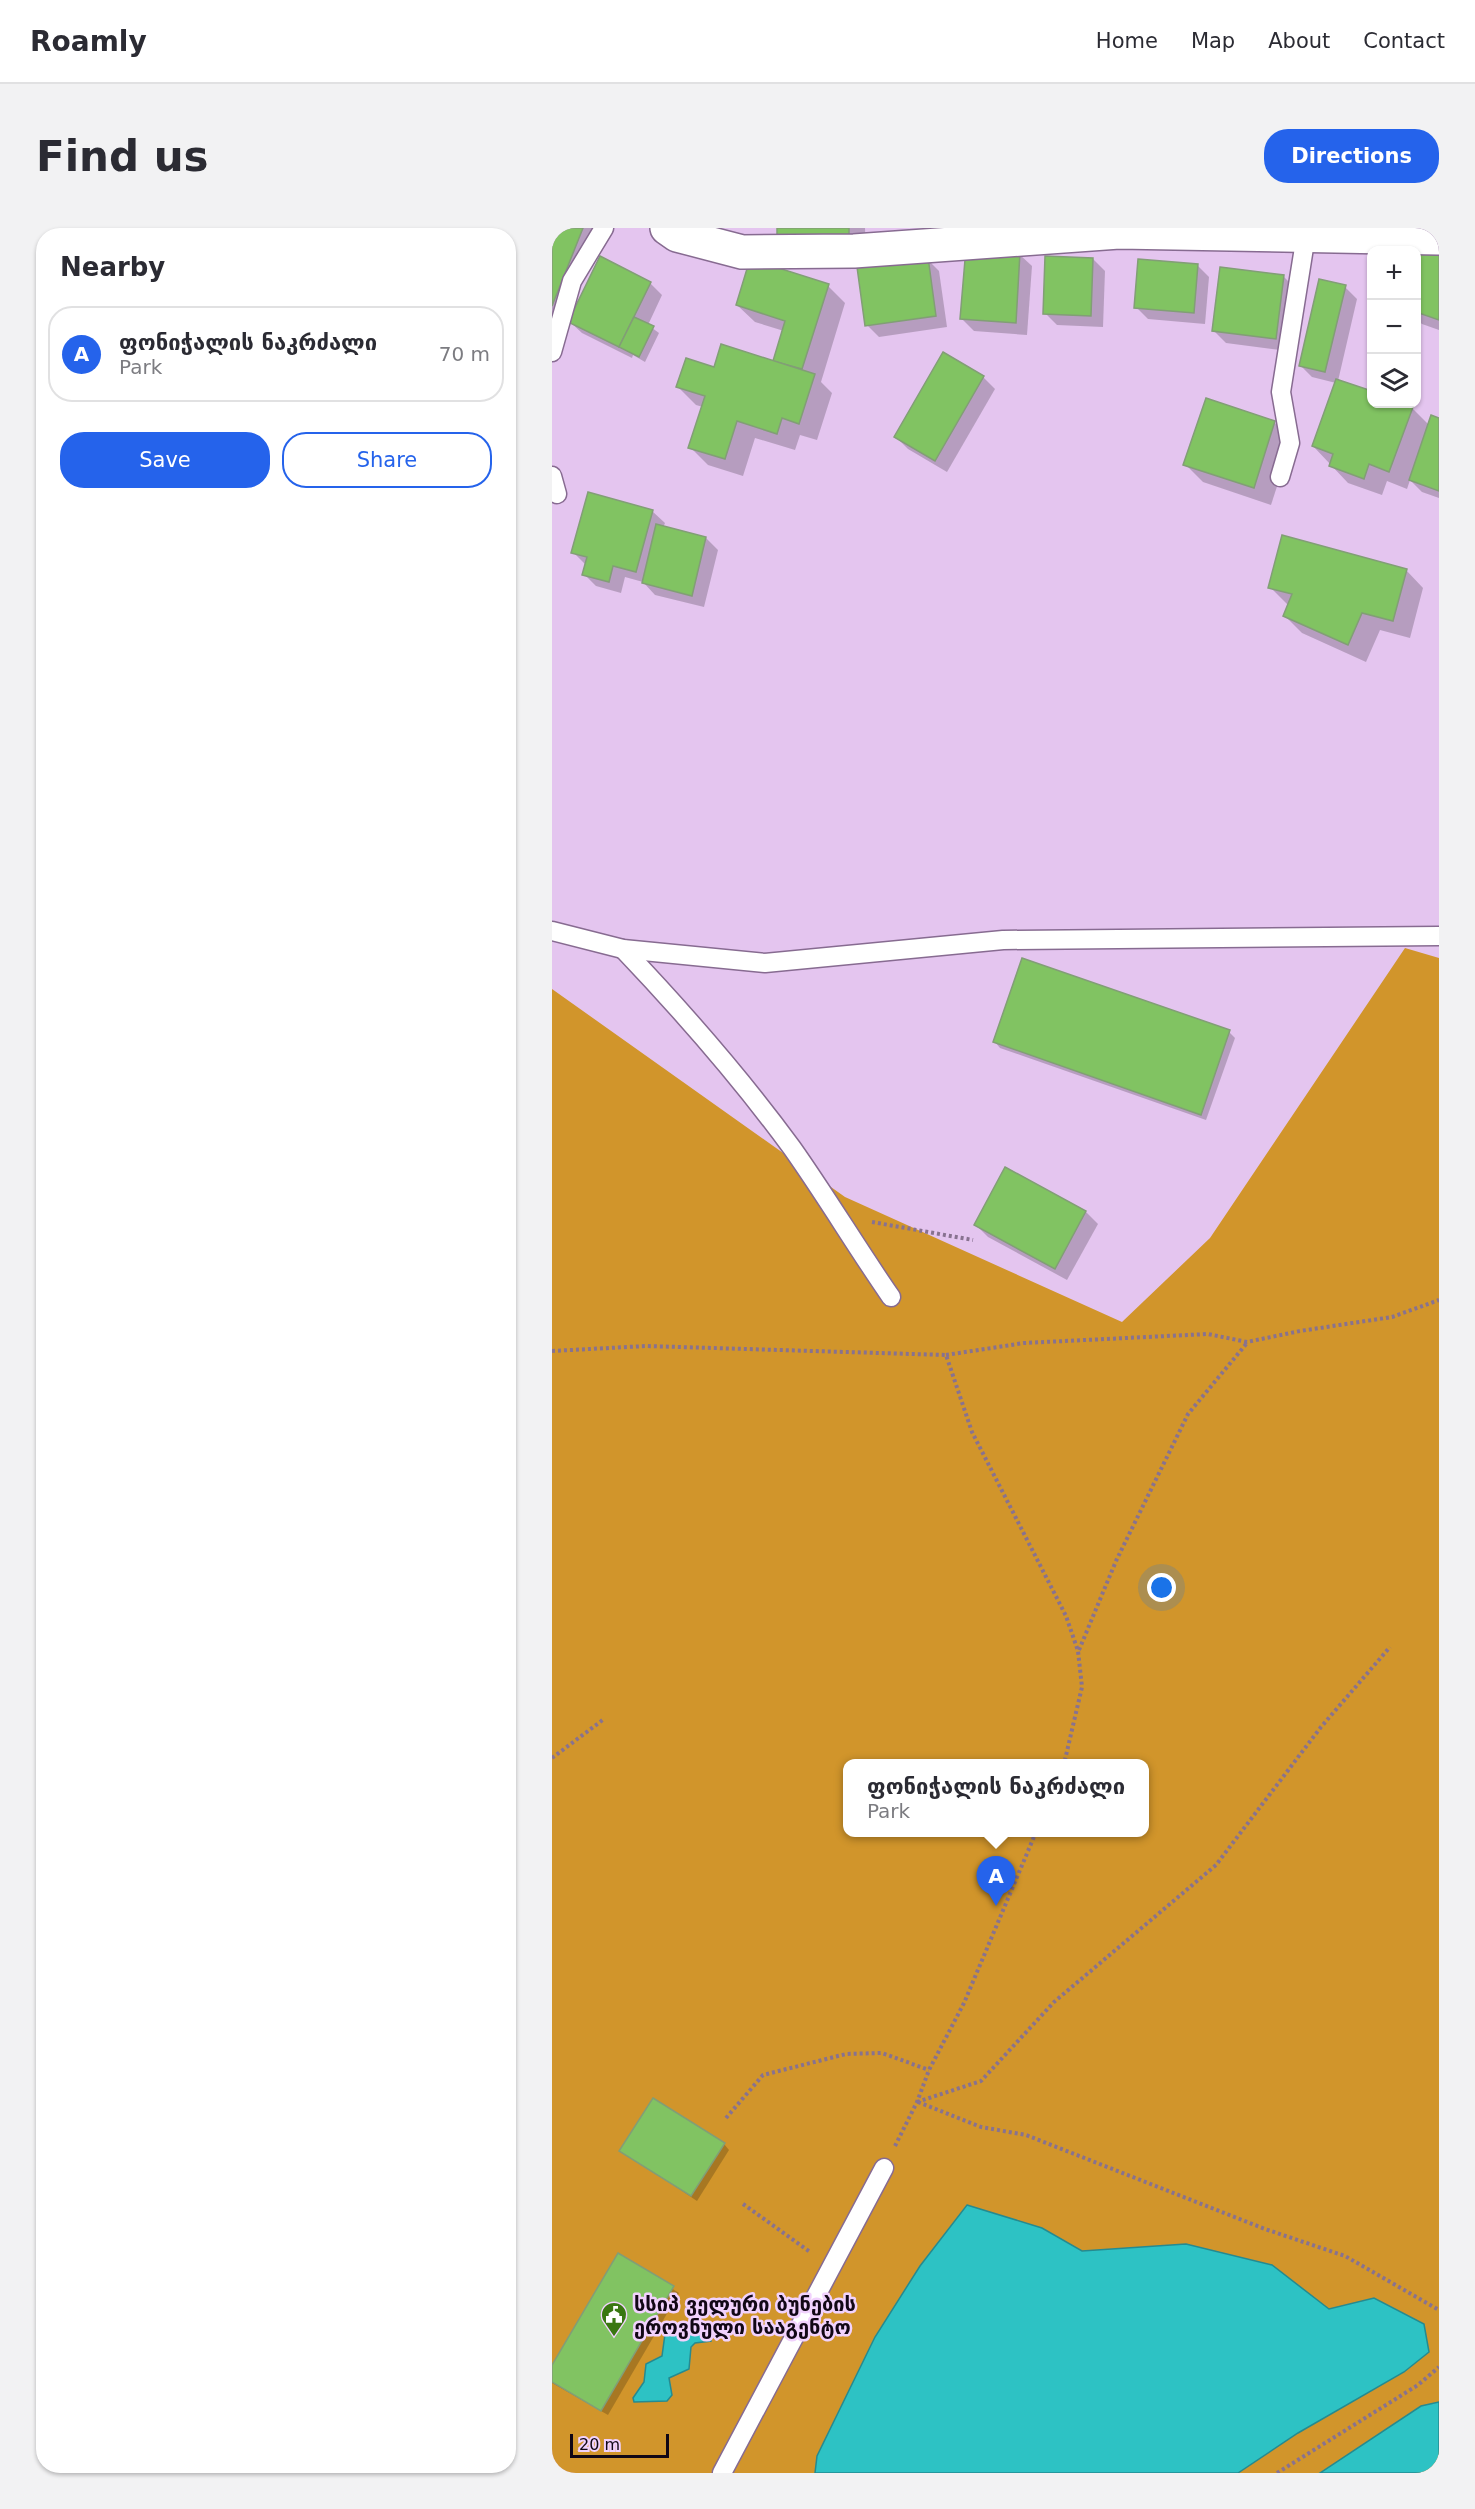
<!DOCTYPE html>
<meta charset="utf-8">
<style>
:root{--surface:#fff;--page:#f2f2f3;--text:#2b2b33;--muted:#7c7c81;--line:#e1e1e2;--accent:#2563eb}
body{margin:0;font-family:"DejaVu Sans","Noto Sans Georgian",sans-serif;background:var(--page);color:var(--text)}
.controls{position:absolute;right:18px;top:18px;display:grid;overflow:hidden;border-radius:12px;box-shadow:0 2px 4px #0004}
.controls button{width:54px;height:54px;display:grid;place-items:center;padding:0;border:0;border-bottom:2px solid var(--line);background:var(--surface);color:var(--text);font:30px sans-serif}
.scale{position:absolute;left:18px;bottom:15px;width:99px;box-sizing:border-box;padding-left:6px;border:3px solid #110715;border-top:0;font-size:16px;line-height:21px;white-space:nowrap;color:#110715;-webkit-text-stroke:4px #f1d2fd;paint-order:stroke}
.you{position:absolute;left:610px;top:1360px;width:21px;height:21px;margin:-15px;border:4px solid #fff;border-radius:50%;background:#1a73e8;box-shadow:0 0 0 9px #1a73e833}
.badge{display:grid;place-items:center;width:39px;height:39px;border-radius:50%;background:var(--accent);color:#fff;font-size:20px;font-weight:700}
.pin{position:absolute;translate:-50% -50px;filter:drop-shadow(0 2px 3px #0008)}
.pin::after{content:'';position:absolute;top:32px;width:21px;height:18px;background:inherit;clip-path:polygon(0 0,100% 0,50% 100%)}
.popup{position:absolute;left:291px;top:1531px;width:306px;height:78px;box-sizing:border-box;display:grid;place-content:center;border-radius:12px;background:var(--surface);filter:drop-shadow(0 2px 4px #0005);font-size:20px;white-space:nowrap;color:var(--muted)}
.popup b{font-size:22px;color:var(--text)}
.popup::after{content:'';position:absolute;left:50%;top:100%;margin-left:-12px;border:12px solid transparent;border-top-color:var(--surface)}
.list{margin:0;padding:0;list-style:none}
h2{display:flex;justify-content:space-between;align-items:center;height:78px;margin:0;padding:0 24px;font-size:26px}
h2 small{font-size:20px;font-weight:400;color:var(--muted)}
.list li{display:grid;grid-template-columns:39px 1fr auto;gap:18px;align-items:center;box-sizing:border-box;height:96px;margin:0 12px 12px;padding:0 12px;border:2px solid var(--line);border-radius:24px}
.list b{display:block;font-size:22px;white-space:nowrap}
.list p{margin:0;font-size:20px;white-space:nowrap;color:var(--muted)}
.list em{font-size:20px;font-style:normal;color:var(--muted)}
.actions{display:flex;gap:12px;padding:18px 24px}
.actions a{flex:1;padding:14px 0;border:2px solid var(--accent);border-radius:24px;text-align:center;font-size:21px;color:var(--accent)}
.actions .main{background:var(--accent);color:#fff}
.icon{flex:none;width:33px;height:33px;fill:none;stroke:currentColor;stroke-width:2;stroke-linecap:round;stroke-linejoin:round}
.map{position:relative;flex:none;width:887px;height:2245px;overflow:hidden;border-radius:24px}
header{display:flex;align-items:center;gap:36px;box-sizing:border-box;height:84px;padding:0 30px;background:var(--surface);border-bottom:2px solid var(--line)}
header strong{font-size:28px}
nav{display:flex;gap:33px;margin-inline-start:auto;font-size:21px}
.intro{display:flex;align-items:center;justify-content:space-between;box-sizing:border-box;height:144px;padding:0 36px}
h1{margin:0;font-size:42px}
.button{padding:15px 27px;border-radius:24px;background:var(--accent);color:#fff;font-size:21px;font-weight:700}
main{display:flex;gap:36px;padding:0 36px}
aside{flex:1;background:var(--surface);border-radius:24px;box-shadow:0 2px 4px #0004}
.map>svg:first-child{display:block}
.green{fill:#d1952b;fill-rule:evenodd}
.water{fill:#2dc2c4;stroke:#258a90;stroke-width:1.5}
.shadow{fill:#0003}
.building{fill:#81c362;stroke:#829e76;stroke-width:1.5}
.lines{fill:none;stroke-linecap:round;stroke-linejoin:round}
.service-casing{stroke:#876b91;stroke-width:21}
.minor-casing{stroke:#876b91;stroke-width:36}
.path{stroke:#887290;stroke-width:4;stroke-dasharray:3 3;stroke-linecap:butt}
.service{stroke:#fff;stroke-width:18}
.minor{stroke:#fff;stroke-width:33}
.labels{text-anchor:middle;stroke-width:5;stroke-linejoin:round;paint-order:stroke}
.poi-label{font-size:20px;font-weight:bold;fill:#110715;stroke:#f1d2fd;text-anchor:start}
</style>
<header>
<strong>Roamly</strong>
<nav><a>Home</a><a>Map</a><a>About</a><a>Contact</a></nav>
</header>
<div class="intro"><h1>Find us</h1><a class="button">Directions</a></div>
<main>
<aside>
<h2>Nearby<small></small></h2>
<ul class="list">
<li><span class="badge">A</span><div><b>ფონიჭალის ნაკრძალი</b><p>Park</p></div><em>70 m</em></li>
</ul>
<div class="actions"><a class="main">Save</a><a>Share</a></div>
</aside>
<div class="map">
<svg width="887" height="2245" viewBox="0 0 887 2245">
<rect width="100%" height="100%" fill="#e4c5ef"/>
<path class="green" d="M853,720L887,730V2245H0V761L293,969L570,1094L658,1010ZM296,1536H592V1604H296Z"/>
<g class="water">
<path d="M415,1977L490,2000L530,2023L634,2016L720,2037L777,2081L822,2070L872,2096L877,2124L852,2144L746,2205L686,2245H263L265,2228L323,2109L368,2038Z"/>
<path d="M131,2096L153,2102L159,2108V2113L143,2115L139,2119L137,2141L117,2150L120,2167L115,2173L82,2174L81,2170L92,2154L94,2136L110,2128L113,2106Z"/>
<path d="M887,2174V2245H768L869,2178Z"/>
</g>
<g class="shadow">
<path d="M0,0H48L0,117Z"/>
<path d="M226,0H313L314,26Z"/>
<path d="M887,24V102L870,96L864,91V43Z"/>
<path d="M467,26L480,38L475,107L422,103L410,91Z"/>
<path d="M375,31L387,43L395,99L327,109L315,97Z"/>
<path d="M541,31L553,43L551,99L505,97L493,85Z"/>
<path d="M645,37L657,49L653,96L596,91L584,79Z"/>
<path d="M731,48L743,60L736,123L674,115L662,103Z"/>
<path d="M98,55L110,67L96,97L107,105L93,134L81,127L80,130L30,105L17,93Z"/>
<path d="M276,58L293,75L269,154L280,165L265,212L248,207L243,222L203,210L191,248L156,237L138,219L151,179L144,177L126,159L163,141L222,134L232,103L203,94L185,77Z"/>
<path d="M793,59L805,71L786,153L820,176H848L860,180L877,197L887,192V270L870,264L858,252L855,261L835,253L830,267L796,255L761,218L784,155L760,149L748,137Z"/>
<path d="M431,149L443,161L395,244L356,221L344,209Z"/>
<path d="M722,194L740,212L719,277L651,254L633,236Z"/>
<path d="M100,283L113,295L111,300L154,310L166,322L152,379L103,367L91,354L73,349L69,365L44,358L32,346L34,337L21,324Z"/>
<path d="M854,342L871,360L858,410L828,402L814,434L750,405L732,387L737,378L718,359Z"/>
<path d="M471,732L677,804L683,810L654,892L448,820L443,814Z"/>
<path d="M534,984L546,996L515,1052L436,1009L424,997Z"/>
<path d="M172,1916L177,1922L145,1973L69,1922Z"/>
<path d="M66,2027L127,2065L56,2187L0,2155V2140Z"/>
</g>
<g class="building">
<path d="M0,0H31L0,78Z"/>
<path d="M225,0H297V9L225,12Z"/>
<path d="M872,17L887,22V92L864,84V38Z"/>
<path d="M414,20L468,24L464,95L408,91Z"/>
<path d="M48,28L99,54L67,119L16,94Z"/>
<path d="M493,28L541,30L539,88L491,86Z"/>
<path d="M376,29L384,88L313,98L305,39Z"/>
<path d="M198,31L277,56L250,141L221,133L233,93L184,77Z"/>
<path d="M586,31L646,36L642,85L582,80Z"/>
<path d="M668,39L732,47L724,111L660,103Z"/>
<path d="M767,51L794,57L773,144L747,138Z"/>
<path d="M82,89L102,98L87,129L67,119Z"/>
<path d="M169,116L263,146L247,196L230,190L225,206L185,193L173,231L136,220L153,168L124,159L134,130L162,139Z"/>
<path d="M391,124L432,148L383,233L342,209Z"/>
<path d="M784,151L820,163V176H853L861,179L837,244L817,236L812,251L777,238L781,226L760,218Z"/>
<path d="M654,170L723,193L702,260L631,237Z"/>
<path d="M879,187L887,190V263L857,252Z"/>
<path d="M36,264L101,282L84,344L61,338L57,354L30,347L35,329L19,325Z"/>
<path d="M104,296L154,309L140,368L90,355Z"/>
<path d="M730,307L855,341L841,393L810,385L796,417L731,388L740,366L716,360Z"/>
<path d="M470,730L678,802L649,887L441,814Z"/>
<path d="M453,939L534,983L503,1041L422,997Z"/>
<path d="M101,1870L173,1915L139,1968L67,1923Z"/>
<path d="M66,2025L122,2058L49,2183L0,2154V2137Z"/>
</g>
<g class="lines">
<defs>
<g id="service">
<path d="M0,124L20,53L52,0"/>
<path d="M0,248L5,266"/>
<path d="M728,249L738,215L729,164L754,7"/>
<path d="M0,703L71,721L213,735L451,712L887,708"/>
<path d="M71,721C131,784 188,849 240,920C274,968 305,1020 339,1069"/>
<path d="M170,2245L332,1940"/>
</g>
<path id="minor" d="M115,0L125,7L190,24L302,23L567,4L887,10"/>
</defs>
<use href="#service" class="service-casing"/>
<use href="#minor" class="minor-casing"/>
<g class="path">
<path d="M320,994L421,1012"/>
<path d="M0,1123L94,1118L394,1127L420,1204L514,1388L526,1423L530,1459L512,1536"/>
<path d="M394,1127L472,1115L656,1106L695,1114L748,1103L840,1089L887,1072"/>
<path d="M527,1422L564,1333L636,1186L695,1115"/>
<path d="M0,1530L52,1491"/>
<path d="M365,1874L429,1853L502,1774L664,1637L769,1499L838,1419"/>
<path d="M366,1874L429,1899L474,1907L713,2001L793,2028L887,2082"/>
<path d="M174,1890L211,1847L294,1826L330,1825L377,1842"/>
<path d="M343,1918L365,1874L377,1842L412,1775L484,1604"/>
<path d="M191,1976L258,2024"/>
<path d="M725,2245L866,2157L887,2139"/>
</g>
<use href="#service" class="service"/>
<use href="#minor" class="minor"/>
</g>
<defs>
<symbol id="civic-pin" viewBox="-11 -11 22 30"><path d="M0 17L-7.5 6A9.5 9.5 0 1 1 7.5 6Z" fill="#397711" stroke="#f1d2fd"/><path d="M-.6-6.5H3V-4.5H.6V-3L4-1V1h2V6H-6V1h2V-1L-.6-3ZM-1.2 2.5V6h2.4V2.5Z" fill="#fff"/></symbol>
</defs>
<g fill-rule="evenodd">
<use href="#civic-pin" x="47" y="2072" width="30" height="40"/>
</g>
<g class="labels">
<g class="poi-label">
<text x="82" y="2083">სსიპ ველური ბუნების<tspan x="82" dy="23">ეროვნული სააგენტო</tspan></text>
</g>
</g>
</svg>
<div class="controls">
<button>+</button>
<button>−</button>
<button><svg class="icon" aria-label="layers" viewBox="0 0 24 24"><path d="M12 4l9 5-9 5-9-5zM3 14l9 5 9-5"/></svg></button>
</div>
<div class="scale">20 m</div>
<div class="you"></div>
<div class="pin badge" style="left:444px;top:1678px">A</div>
<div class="popup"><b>ფონიჭალის ნაკრძალი</b>Park</div>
</div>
</main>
